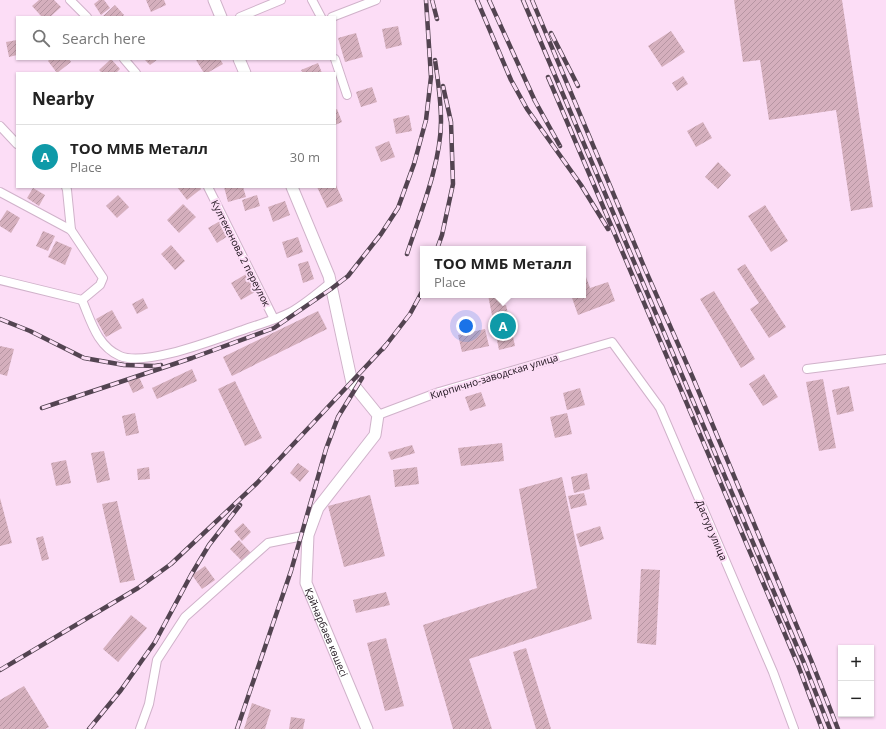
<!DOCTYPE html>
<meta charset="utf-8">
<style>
:root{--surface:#fff;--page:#f6f6f6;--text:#222;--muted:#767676;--line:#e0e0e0;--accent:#111827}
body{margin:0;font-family:"Open Sans",sans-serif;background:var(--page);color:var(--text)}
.controls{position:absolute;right:12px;bottom:12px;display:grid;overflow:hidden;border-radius:0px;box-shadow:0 1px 3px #0004}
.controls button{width:36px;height:36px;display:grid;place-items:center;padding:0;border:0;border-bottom:1px solid var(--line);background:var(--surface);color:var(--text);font:20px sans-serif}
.you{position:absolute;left:466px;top:326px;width:14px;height:14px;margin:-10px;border:3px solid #fff;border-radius:50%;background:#1a73e8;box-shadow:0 0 0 6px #1a73e833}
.badge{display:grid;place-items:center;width:26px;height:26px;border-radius:50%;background:var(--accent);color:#fff;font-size:13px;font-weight:700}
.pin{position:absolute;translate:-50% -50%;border:2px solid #fff;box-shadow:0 1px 4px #0006}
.popup{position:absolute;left:420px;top:246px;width:166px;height:52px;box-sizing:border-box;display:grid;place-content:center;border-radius:0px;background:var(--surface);filter:drop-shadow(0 1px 3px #0005);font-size:13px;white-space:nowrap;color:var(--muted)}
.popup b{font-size:15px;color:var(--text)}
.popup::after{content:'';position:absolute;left:50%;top:100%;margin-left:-8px;border:8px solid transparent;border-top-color:var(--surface)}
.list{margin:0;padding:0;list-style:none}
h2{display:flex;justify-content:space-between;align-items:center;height:52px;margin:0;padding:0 16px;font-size:17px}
h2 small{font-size:13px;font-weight:400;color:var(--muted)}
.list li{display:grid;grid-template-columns:26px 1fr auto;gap:12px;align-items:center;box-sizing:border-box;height:64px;padding:0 16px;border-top:1px solid var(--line)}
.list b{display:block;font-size:15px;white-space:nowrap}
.list p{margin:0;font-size:13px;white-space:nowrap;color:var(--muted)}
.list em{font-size:13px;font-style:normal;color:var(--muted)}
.icon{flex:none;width:22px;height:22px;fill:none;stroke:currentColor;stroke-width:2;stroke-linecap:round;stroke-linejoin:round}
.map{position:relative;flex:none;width:886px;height:729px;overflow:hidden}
.search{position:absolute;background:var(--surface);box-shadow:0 1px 3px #0004;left:16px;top:16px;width:320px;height:44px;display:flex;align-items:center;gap:10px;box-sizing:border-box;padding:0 14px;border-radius:0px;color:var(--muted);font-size:15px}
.panel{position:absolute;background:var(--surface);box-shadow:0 1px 3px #0004;left:16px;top:72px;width:320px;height:116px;border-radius:0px}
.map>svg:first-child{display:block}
.building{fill:url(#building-hatch)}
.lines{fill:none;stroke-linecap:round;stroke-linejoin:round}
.street-casing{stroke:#d0b2ca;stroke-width:10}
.secondary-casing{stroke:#d0b2ca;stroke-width:13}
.street{stroke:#fff;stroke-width:8}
.secondary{stroke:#fff;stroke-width:11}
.rail-casing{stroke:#534451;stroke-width:4.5}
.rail{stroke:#fcddf6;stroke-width:3;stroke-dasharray:9;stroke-linecap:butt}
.labels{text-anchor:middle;stroke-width:4;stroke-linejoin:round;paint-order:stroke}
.street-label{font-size:10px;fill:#190f18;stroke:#fcddf6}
</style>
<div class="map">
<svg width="886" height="729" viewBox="0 0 886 729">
<defs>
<pattern id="building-hatch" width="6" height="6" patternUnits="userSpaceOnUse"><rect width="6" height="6" fill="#d5afbd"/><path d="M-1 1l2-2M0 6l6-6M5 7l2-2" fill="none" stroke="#b695a2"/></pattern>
</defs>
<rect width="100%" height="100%" fill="#fcddf6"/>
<g class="building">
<path d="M39,0H54L61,7L50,17H42L32,6Z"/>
<path d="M99,0H104L110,8L101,15L94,4Z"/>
<path d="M146,0H164L166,5L151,12Z"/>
<path d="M734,0H842L873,207L851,211L836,110L769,120L760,60L743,62Z"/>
<path d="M115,5L124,15L122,17H102Z"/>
<path d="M398,26L402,45L386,49L382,29Z"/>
<path d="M671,31L685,52L662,67L648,46Z"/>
<path d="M356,33L363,57L345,62L338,38Z"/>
<path d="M17,40V55L9,57L6,42Z"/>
<path d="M50,59H69L71,62L57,73L48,61Z"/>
<path d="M111,59L120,69L116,73H102L99,70Z"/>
<path d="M144,59H158L150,65Z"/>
<path d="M198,59H220L223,64L207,73H204L196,60Z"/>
<path d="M318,63L322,73H303L301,70Z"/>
<path d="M683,76L688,84L677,91L672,83Z"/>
<path d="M372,87L377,102L361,107L356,92Z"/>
<path d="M337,109L342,122L335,125V110Z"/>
<path d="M409,115L412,131L396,134L393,119Z"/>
<path d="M703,122L712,138L696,147L687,131Z"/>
<path d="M389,141L395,157L381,162L375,147Z"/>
<path d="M718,162L731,175L718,189L705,177Z"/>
<path d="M335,183L343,201L327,208L317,187H335Z"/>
<path d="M177,187H200L201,189L187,200Z"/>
<path d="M224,187H243L246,197L228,202Z"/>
<path d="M33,188L45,195L39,206L27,198Z"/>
<path d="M118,195L129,207L117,218L106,206Z"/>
<path d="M257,195L260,206L245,211L242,200Z"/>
<path d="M285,201L290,215L273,222L268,207Z"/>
<path d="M183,204L196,217L179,233L167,220Z"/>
<path d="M765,205L788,241L771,252L748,216Z"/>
<path d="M7,210L20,218L11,233L0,226V221Z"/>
<path d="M220,221L228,236L217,243L208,228Z"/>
<path d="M43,231L55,236L48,251L36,246Z"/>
<path d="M298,237L303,252L287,258L282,242Z"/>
<path d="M56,241L72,248L65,265L48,257Z"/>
<path d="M171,245L185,261L175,270L161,254Z"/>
<path d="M308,261L314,279L303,283L298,264Z"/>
<path d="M745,264L786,327L769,338L750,309L759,303L737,269Z"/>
<path d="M583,269L590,288L608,282L615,301L578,315L571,295H583Z"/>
<path d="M248,273L258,290L241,300L231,283Z"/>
<path d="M714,291L755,359L741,368L700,299Z"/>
<path d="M488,295H499L502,306L506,305L515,346L499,350Z"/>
<path d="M143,298L148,308L137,314L132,304Z"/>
<path d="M112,310L122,328L106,337L96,319Z"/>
<path d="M318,311L327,329L232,376L223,357Z"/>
<path d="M485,329L489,346L462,352L458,335Z"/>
<path d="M0,346L14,349L7,376L0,374Z"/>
<path d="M192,369L197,381L157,399L152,388Z"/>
<path d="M764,374L778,397L763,406L749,384Z"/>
<path d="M139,377L144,388L133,393L128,382Z"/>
<path d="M823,379L836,448L819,451L806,382Z"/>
<path d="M235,381L262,438L245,446L218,389Z"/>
<path d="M849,386L854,411L837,415L832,390Z"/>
<path d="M580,388L585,405L567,410L563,393Z"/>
<path d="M481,392L486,406L470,411L465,397Z"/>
<path d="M135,413L139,433L126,436L122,416Z"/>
<path d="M567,413L572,434L555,438L550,417Z"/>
<path d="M502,443L504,461L461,466L458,448Z"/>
<path d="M412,445L415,453L391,460L388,452Z"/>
<path d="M104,451L110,480L97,483L91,453Z"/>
<path d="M66,460L71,483L56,486L51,463Z"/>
<path d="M298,463L309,471L300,482L290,473Z"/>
<path d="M149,467L150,479L138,480L137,469Z"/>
<path d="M417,467L419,484L395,487L393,470Z"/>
<path d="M587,473L590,489L574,493L571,477Z"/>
<path d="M562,477L592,619L469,659L492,729H453L423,625L537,588L519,489Z"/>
<path d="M584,493L587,505L571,509L568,496Z"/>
<path d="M370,495L385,556L344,567L328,506Z"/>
<path d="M0,498L12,543L0,546Z"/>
<path d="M117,501L135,580L120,583L102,504Z"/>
<path d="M243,523L251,532L242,541L234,531Z"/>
<path d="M600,526L604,539L580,547L576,534Z"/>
<path d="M43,536L49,559L42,561L36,538Z"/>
<path d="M239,540L251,553L242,561L230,549Z"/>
<path d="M205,566L215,580L202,589L192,575Z"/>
<path d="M641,569L660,570L656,645L637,643Z"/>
<path d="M386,592L390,605L356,613L353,600Z"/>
<path d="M131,615L147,628L118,662L103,649Z"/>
<path d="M386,638L404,706L385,711L367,643Z"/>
<path d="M526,648L551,729H536L513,652Z"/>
<path d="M24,686L49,727L45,729H0V700Z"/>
<path d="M252,703L271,710L265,729H244Z"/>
<path d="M291,717L305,719L303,729H289Z"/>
</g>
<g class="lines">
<defs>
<g id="street">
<path d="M70,0L87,17"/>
<path d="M312,0L321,17"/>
<path d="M240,17L281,0"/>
<path d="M332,17L376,0"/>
<path d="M124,59L136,73"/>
<path d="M335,59L347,95"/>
<path d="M0,126L17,144"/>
<path d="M66,187L67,190L71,230"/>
<path d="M208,187L274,319"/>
<path d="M0,192L71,230L103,278L100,285L82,300L0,280"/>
<path d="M82,300C91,321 97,346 120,356C146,367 216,339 243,330C259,324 276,320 291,312C305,304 318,293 330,283"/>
<path d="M807,369L886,359"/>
<path d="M378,415L439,392L612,342L660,408L773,672L794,729"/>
<path d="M140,729L149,704L157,660L185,617L268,543L308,535"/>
</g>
<g id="secondary">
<path d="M214,0L221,17"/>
<path d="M239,59L245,73"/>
<path id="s1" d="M292,187L329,276L352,383L378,415L375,435L318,508L308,535L306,583L367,729"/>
</g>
</defs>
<use href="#street" class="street-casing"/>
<use href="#secondary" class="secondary-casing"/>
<use href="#street" class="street"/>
<use href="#secondary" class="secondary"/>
<defs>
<g id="rail">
<path d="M432,0L437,19"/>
<path d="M477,0L511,80L527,109L581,185L608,229"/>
<path d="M489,0L535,101L560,146"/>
<path d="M523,0L804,663L830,729"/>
<path d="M532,0L645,269L693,378L811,660L838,729"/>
<path d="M551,33L578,86"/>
<path d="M548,77L798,665L822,729"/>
<path d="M437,249L442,235L453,184L451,122L443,86"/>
<path d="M407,254C420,214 441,163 441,121C441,101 438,80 435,60"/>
<path d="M0,319L30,331L84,358L124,365L155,366L161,365"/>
<path d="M383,349L410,314L423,290"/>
<path d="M42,408L192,358L274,328L331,289L348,276L381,234L398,208L414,164L426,120L431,77L426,0"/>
<path d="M0,670L138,588L171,564L257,483L386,345"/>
<path d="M89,729L121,690L155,642L191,575L209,545L240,505"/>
<path d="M237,729L291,571L326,449L338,417L362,378"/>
</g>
</defs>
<use href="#rail" class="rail-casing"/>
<use href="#rail" class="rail"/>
</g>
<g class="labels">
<g class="street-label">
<text transform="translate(241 253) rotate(63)" y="4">Култекенова 2 переулок</text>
<text transform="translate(494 376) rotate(-17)" y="4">Кирпично-заводская улица</text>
<text transform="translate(712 530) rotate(67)" y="4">Дастур улица</text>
<text dy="4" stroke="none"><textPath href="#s1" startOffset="490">Қайнарбаев көшесі</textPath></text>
</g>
</g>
</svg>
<div class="controls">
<button>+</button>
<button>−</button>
</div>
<div class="you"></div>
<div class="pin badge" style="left:503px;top:326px;background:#0f9aa8">A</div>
<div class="popup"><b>ТОО ММБ Металл</b>Place</div>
<div class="search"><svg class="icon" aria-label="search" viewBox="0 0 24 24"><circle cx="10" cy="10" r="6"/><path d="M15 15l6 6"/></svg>Search here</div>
<section class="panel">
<h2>Nearby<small></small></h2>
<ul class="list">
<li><span class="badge" style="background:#0f9aa8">A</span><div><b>ТОО ММБ Металл</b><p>Place</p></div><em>30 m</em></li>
</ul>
</section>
</div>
